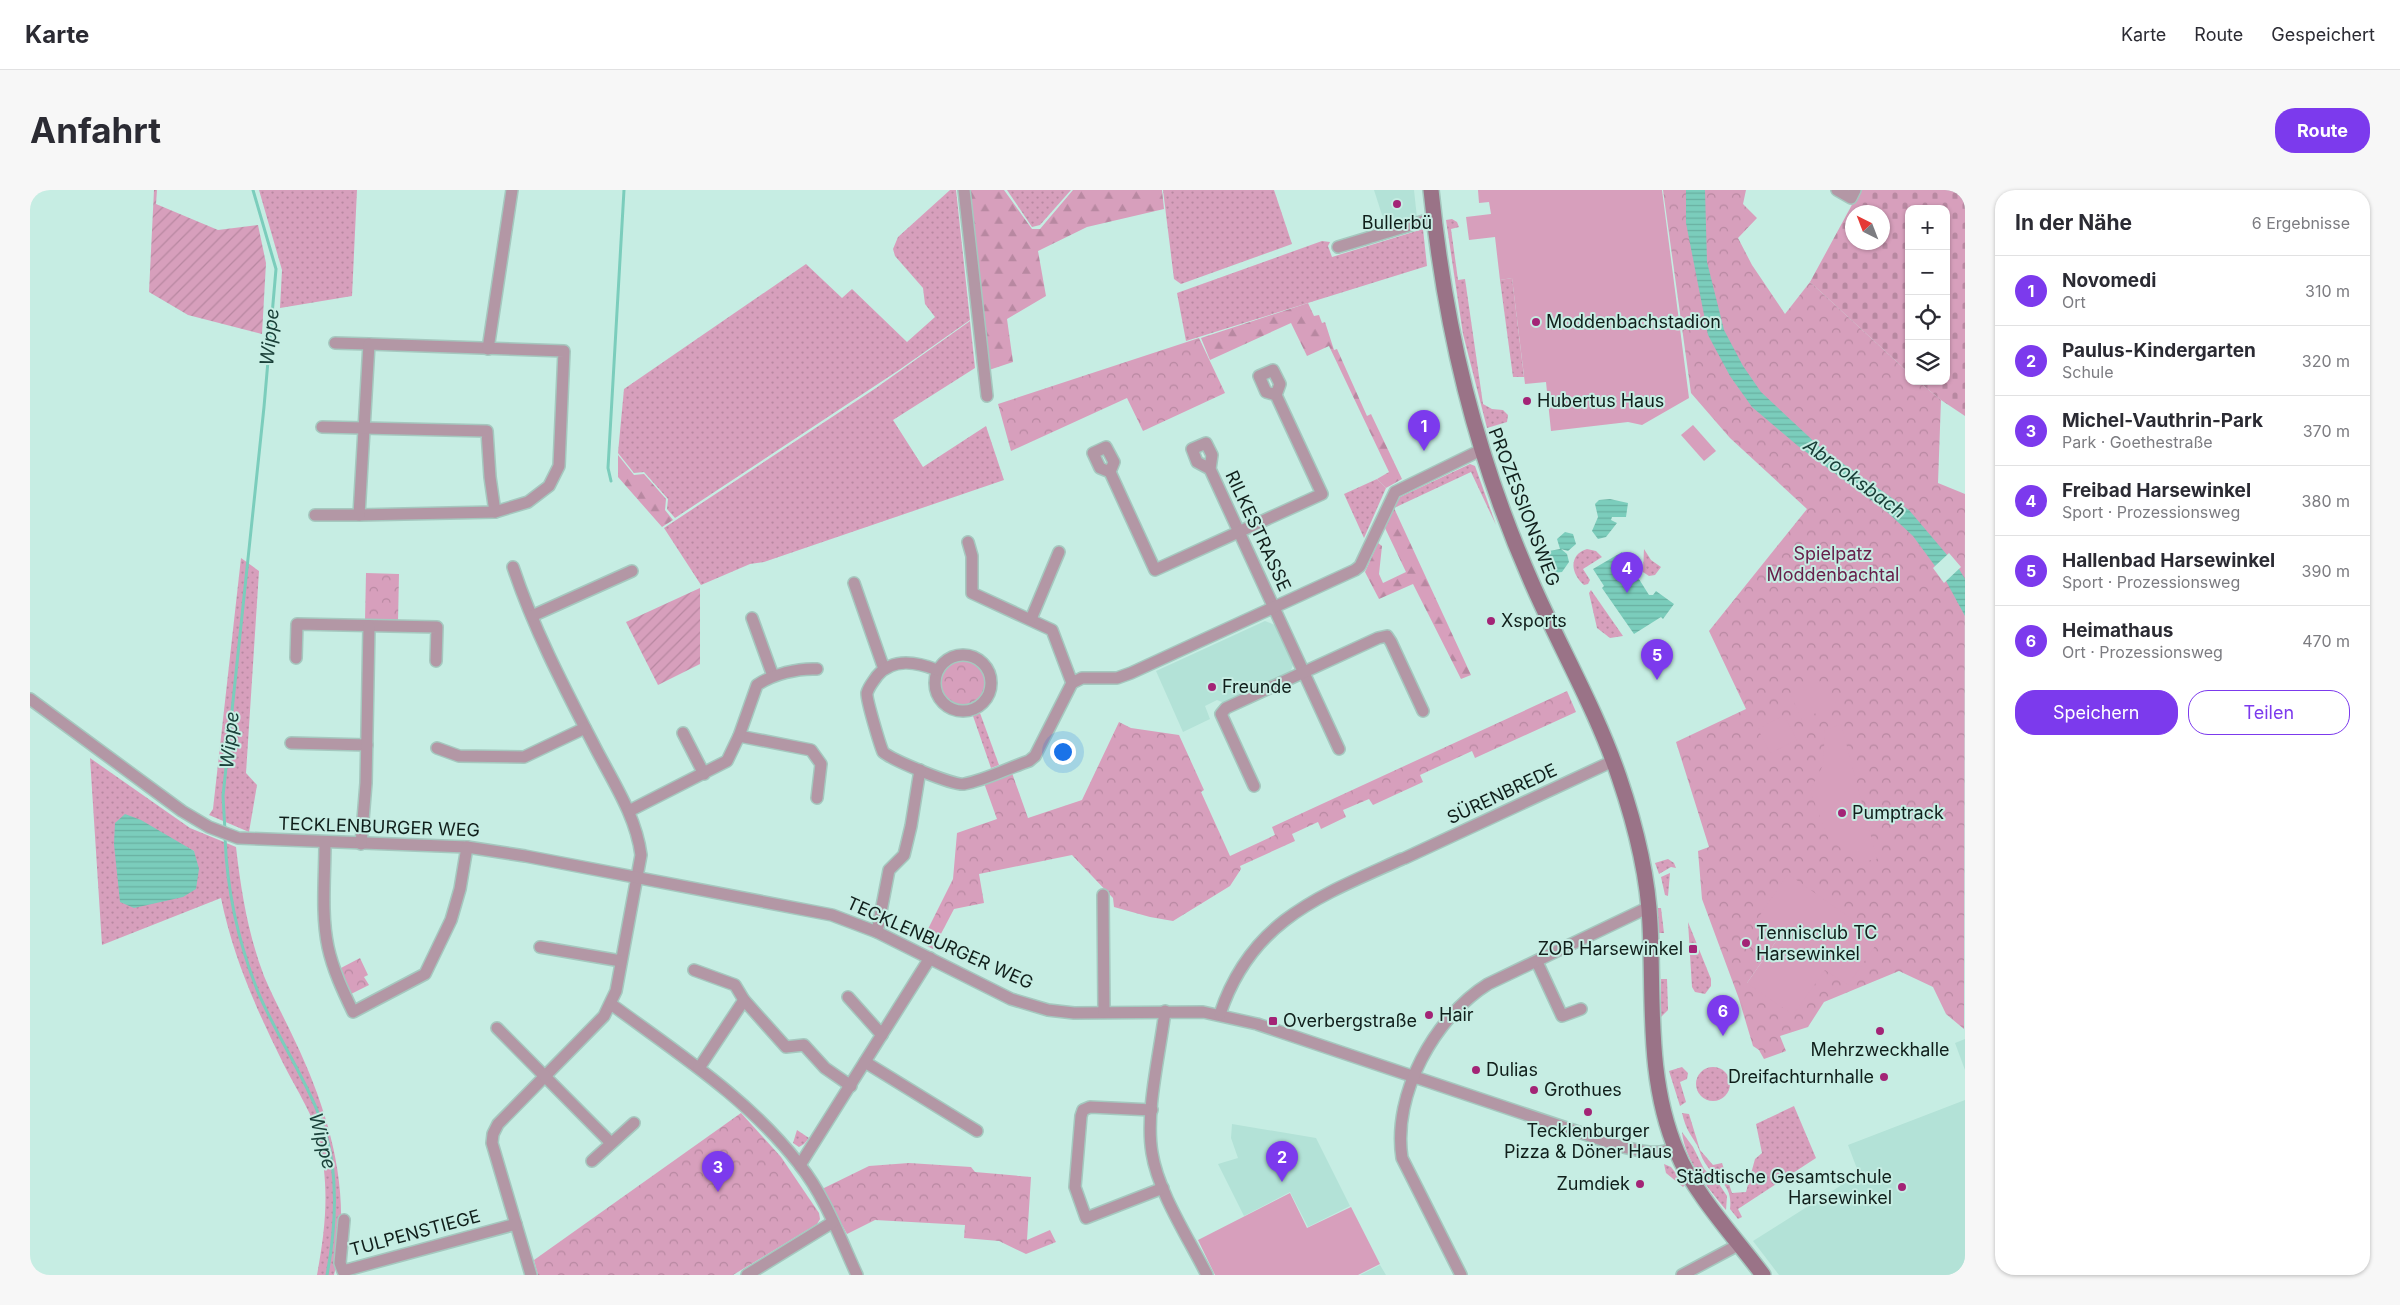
<!DOCTYPE html>
<html lang="de">
<meta charset="utf-8">
<style>
:root{--surface:#fff;--page:#f7f7f7;--text:#2b2b33;--muted:#7c7c81;--line:#e1e1e2;--accent:#7c3aed}
body{margin:0;font-family:Inter,sans-serif;background:var(--page);color:var(--text)}
.controls{position:absolute;right:15px;top:15px;display:grid;overflow:hidden;border-radius:10px;box-shadow:0 1px 4px #0004}
.controls button{width:45px;height:45px;display:grid;place-items:center;padding:0;border:0;border-bottom:1px solid var(--line);background:var(--surface);color:var(--text);font:25px sans-serif}
.compass{position:absolute;left:1815px;top:15px;width:45px;height:45px;border-radius:50%;background:var(--surface);box-shadow:0 1px 4px #0004;rotate:318deg}
.you{position:absolute;left:1032px;top:561px;width:18px;height:18px;margin:-12px;border:4px solid #fff;border-radius:50%;background:#1a73e8;box-shadow:0 0 0 8px #1a73e833}
.badge{display:grid;place-items:center;width:32px;height:32px;border-radius:50%;background:var(--accent);color:#fff;font-size:16px;font-weight:700}
.pin{position:absolute;translate:-50% -41px;filter:drop-shadow(0 1px 2px #0008)}
.pin::after{content:'';position:absolute;top:26px;width:18px;height:15px;background:inherit;clip-path:polygon(0 0,100% 0,50% 100%)}
.list{margin:0;padding:0;list-style:none}
h2{display:flex;justify-content:space-between;align-items:center;height:65px;margin:0;padding:0 20px;font-size:21px}
h2 small{font-size:16px;font-weight:400;color:var(--muted)}
.list li{display:grid;grid-template-columns:32px 1fr auto;gap:15px;align-items:center;box-sizing:border-box;height:70px;padding:0 20px;border-top:1px solid var(--line)}
.list b{display:block;font-size:19px;white-space:nowrap}
.list p{margin:0;font-size:16px;white-space:nowrap;color:var(--muted)}
.list em{font-size:16px;font-style:normal;color:var(--muted)}
.actions{display:flex;gap:10px;padding:15px 20px}
.actions a{flex:1;padding:11px 0;border:1px solid var(--accent);border-radius:20px;text-align:center;font-size:18px;color:var(--accent)}
.actions .main{background:var(--accent);color:#fff}
.icon{flex:none;width:28px;height:28px;fill:none;stroke:currentColor;stroke-width:2;stroke-linecap:round;stroke-linejoin:round}
.map{position:relative;flex:none;width:1935px;height:1085px;overflow:hidden;border-radius:20px}
header{display:flex;align-items:center;gap:30px;box-sizing:border-box;height:70px;padding:0 25px;background:var(--surface);border-bottom:1px solid var(--line)}
header strong{font-size:24px}
nav{display:flex;gap:28px;margin-inline-start:auto;font-size:18px}
.intro{display:flex;align-items:center;justify-content:space-between;box-sizing:border-box;height:120px;padding:0 30px}
h1{margin:0;font-size:35px}
.button{padding:12px 22px;border-radius:20px;background:var(--accent);color:#fff;font-size:18px;font-weight:700}
main{display:flex;gap:30px;padding:0 30px}
aside{flex:1;background:var(--surface);border-radius:20px;box-shadow:0 1px 4px #0004}
.map>svg:first-child{display:block}
.built{fill:#b3e2d7}
.grass{fill:url(#grass-dots);fill-rule:evenodd}
.forest{fill:url(#forest-firs)}
.cemetery{fill:url(#cemetery-stones);fill-rule:evenodd}
.park{fill:url(#park-crowns);fill-rule:evenodd}
.garden{fill:url(#garden-furrows)}
.pitch{fill:#d79fbc}
.water{fill:url(#water-rules)}
.pier{fill:#c6ede3}
.lines{fill:none;stroke-linecap:round;stroke-linejoin:round}
.stream{stroke:#7bcdbc;stroke-width:3}
.street-casing{stroke:#a5c8bf;stroke-width:14}
.secondary-casing{stroke:#a5c8bf;stroke-width:18}
.street{stroke:#b397a5;stroke-width:11}
.secondary{stroke:#9a7387;stroke-width:15}
.poi-dot{fill:#a32476;stroke:#c6ede3;stroke-width:2}
.labels{text-anchor:middle;stroke-width:4;stroke-linejoin:round;paint-order:stroke}
.poi-label{font-size:18px;fill:#101f1b;stroke:#c6ede3;text-anchor:start}
.street-label{font-size:18px;fill:#101f1b;stroke:#c6ede3}
.park-label{font-size:18px;fill:#67204b;stroke:#c6ede3}
.water-label{font-size:19px;font-style:italic;fill:#1a4039;stroke:#c6ede3}
</style>
<header>
<strong>Karte</strong>
<nav><a>Karte</a><a>Route</a><a>Gespeichert</a></nav>
</header>
<div class="intro"><h1>Anfahrt</h1><a class="button">Route</a></div>
<main>
<div class="map">
<svg width="1935" height="1085" viewBox="0 0 1935 1085">
<defs>
<pattern id="grass-dots" width="8" height="8" patternUnits="userSpaceOnUse" patternTransform="scale(1.25)"><rect width="8" height="8" fill="#d79fbc"/><path d="M2 2h.1M6 6h.1" fill="none" stroke="#b888a1" stroke-width="1.8" stroke-linecap="round"/></pattern>
<pattern id="forest-firs" width="22" height="20" patternUnits="userSpaceOnUse" patternTransform="scale(1.25)"><rect width="22" height="20" fill="#d79fbc"/><path d="M5 1l3.5 6h-7zM16 11l3.5 6h-7z" fill="#b888a1"/></pattern>
<pattern id="cemetery-stones" width="16" height="16" patternUnits="userSpaceOnUse" patternTransform="scale(1.25)"><rect width="16" height="16" fill="#d79fbc"/><path d="M2 7V4a2 2 0 0 1 4 0v3zM10 15v-3a2 2 0 0 1 4 0v3z" fill="#b888a1"/></pattern>
<pattern id="park-crowns" width="20" height="18" patternUnits="userSpaceOnUse" patternTransform="scale(1.25)"><rect width="20" height="18" fill="#d79fbc"/><path d="M2 6a3 3 0 1 1 6 0M12 15a3 3 0 1 1 6 0" fill="none" stroke="#b888a1"/></pattern>
<pattern id="garden-furrows" width="10" height="10" patternUnits="userSpaceOnUse" patternTransform="scale(1.25)"><rect width="10" height="10" fill="#d79fbc"/><path d="M-1 1l2-2M0 10L10 0M9 11l2-2" fill="none" stroke="#b888a1"/></pattern>
<pattern id="water-rules" width="6" height="5" patternUnits="userSpaceOnUse" patternTransform="scale(1.25)"><rect width="6" height="5" fill="#7bcdbc"/><path d="M0 2.5h6" fill="none" stroke="#69b0a1"/></pattern>
</defs>
<rect width="100%" height="100%" fill="#c6ede3"/>
<g class="built">
<path d="M1344,0H1384L1387,28L1363,36L1352,25Z"/>
<path d="M1235,431L1245,435L1263,475L1260,483L1194,513L1187,510L1175,516L1180,529L1153,542L1126,481Z"/>
<path d="M1935,849V880L1925,853Z"/>
<path d="M1935,910V1085H1749L1723,1051L1829,984L1818,955Z"/>
<path d="M1202,934L1286,948L1320,1016L1278,1037L1260,1002L1214,1026L1188,974L1208,968L1201,948Z"/>
<path d="M1350,1075L1356,1085H1330Z"/>
</g>
<g class="grass">
<path d="M229,0H327L322,106L250,118L252,80Z"/>
<path d="M920,0H926L940,130L869,180L645,328L637,319L638,309L614,282L604,283L588,263L594,199L776,74L812,108L822,99L877,152L905,127L895,114L893,98L865,66L863,59L868,47Z"/>
<path d="M977,0H1041L1010,35L1002,37Z"/>
<path d="M1133,0H1244L1262,54L1151,94L1144,89Z"/>
<path d="M1422,29L1427,32L1429,37L1421,39L1428,90L1435,89L1453,214L1462,219L1473,220L1478,225L1477,232L1457,238L1433,144L1416,30Z"/>
<path d="M1393,39L1397,76L1156,151L1147,103L1292,51L1300,52L1298,56L1302,67Z"/>
<path d="M1482,88L1494,187H1483L1470,90Z"/>
<path d="M940,131L945,178L863,230L893,277L956,236L974,290L734,372L720,374L671,395L634,338L846,198Z"/>
<path d="M1440,274L1445,276L1466,335L1441,282L1364,318L1370,307Z"/>
<path d="M1347,289L1356,298L1334,348L1314,304Z"/>
<path d="M1557,359L1566,361L1572,367L1553,379L1560,390L1558,394L1554,395C1541,384 1538,365 1557,359Z"/>
<path d="M1614,359L1621,370L1631,377L1625,385L1619,386L1613,382Z"/>
<path d="M211,368L229,381L216,583L227,595L219,642L179,625L183,619Z"/>
<path d="M1561,400L1593,446L1580,448L1567,438L1559,403Z"/>
<path d="M950,523L969,575L961,578L943,526Z"/>
<path d="M60,568L160,638L206,657C211,701 218,744 234,786C243,808 255,829 265,851C299,922 324,1006 304,1085H287C296,1036 300,996 288,946C283,924 262,892 252,871C226,818 203,767 191,708L72,755ZM137,647L164,661L166,699Z"/>
<path d="M1638,669L1644,673L1646,678L1641,677L1629,684L1625,673Z"/>
<path d="M1640,683L1638,706L1635,705L1631,687Z"/>
<path d="M1627,718H1631L1634,743H1629Z"/>
<path d="M1658,732L1681,789V796L1675,804L1665,802L1662,797Z"/>
<path d="M1631,789H1637L1638,820L1630,828L1628,825L1631,810Z"/>
<path d="M1652,877L1658,883L1657,889L1650,892L1656,912L1650,916L1639,881Z"/>
<circle cx="1683" cy="894" r="17"/>
<path d="M1764,916L1786,968L1708,1019L1712,1027L1708,1029L1700,1019C1703,993 1687,992 1675,973C1671,967 1670,961 1667,955C1659,942 1656,939 1652,923L1659,924L1670,960L1683,975L1692,973L1702,1003L1716,1002L1725,969L1732,963L1726,934Z"/>
<path d="M767,940L779,948L774,954L769,957L763,953Z"/>
<path d="M1652,942L1663,957L1674,979L1687,991L1697,1006L1696,1020C1678,998 1655,971 1652,942Z"/>
<path d="M1634,974L1641,977L1655,995L1653,997L1636,983Z"/>
</g>
<g class="forest">
<path d="M938,0H974L1002,39H1010L1043,0H1132L1134,19L1057,37L1008,61L1016,106L977,129L983,172L959,180Z"/>
<path d="M1278,113L1284,126L1289,125L1292,133L1295,132L1304,160L1307,159L1337,226L1341,224L1372,289L1356,298L1347,289L1359,282L1299,156L1277,166L1261,133L1180,170L1171,148Z"/>
<path d="M588,265L604,285L614,284L636,309L635,320L643,330L632,337L588,287Z"/>
<path d="M1364,318L1441,485L1431,489L1383,394L1349,409L1335,382L1348,353L1352,356L1349,384L1353,393L1376,382L1355,338Z"/>
</g>
<path class="cemetery" d="M1830,0H1935V226L1911,210L1888,191H1916V19H1879V183L1780,92ZM1822,22H1852V52H1822Z"/>
<g class="park">
<path d="M1633,0H1716L1713,14L1727,28L1708,48L1722,75L1755,124L1780,92L1879,183V191H1888L1911,210L1908,293L1935,304L1934,839L1916,824L1903,797L1869,781L1794,812L1778,837L1750,846L1756,861L1734,869L1729,860L1723,856L1709,809L1672,709L1668,661L1679,657L1646,552L1716,519L1679,441L1777,319L1700,248L1661,203ZM1749,747L1818,795L1795,779L1717,793Z"/>
<path d="M1169,148L1195,203L1113,241L1097,208L981,261L968,214Z"/>
<path d="M336,383L369,384L368,432L335,431Z"/>
<circle cx="933" cy="493" r="23"/>
<path d="M1537,501L1546,522L1445,568L1442,561L1390,585L1393,592L1343,615L1339,609L1313,620L1316,627L1291,639L1288,632L1262,644L1265,651L1210,676L1211,679L1200,696L1143,731L1120,727L1084,717L1083,708L1042,665L949,684L954,713L924,719L903,759L891,753L923,689L927,643L967,629L954,593L982,583L998,628L1052,610L1089,532L1101,538L1149,545L1174,600L1171,602L1200,666L1245,645L1242,637Z"/>
<path d="M330,768L338,785L334,787L339,795L319,805L309,779Z"/>
<path d="M711,923L751,967L789,1023L790,1029L787,1034L703,1085H508L504,1070Z"/>
<path d="M879,973L941,977L945,982L1001,987L997,1050L1020,1040L1026,1052L996,1064L969,1051L934,1048L935,1035L845,1030L817,1044L792,999L839,976Z"/>
</g>
<g class="garden">
<path d="M124,0H127L126,14L188,40L228,35L236,73L232,144L158,125L119,102Z"/>
<path d="M670,398V474L628,495L596,432Z"/>
</g>
<g class="pitch">
<path d="M1448,0H1632L1659,208L1612,235L1598,232L1521,241L1516,192L1495,194L1482,88L1470,90L1465,47L1439,50L1436,27L1461,24L1459,12L1449,13Z"/>
<path d="M1663,235L1686,261L1674,271L1651,245Z"/>
<path d="M1795,489L1806,513L1772,530L1761,506Z"/>
<path d="M1754,525L1767,550L1740,563L1728,539Z"/>
<path d="M1811,534L1847,669L1827,673L1797,646L1780,600L1793,575L1795,540Z"/>
<path d="M1758,684L1850,749L1818,795L1795,780L1763,825L1717,793L1749,747L1726,731Z"/>
<path d="M1260,1003L1277,1038L1321,1017L1350,1074L1328,1085H1185L1168,1050Z"/>
</g>
<g class="water">
<path d="M1656,0H1675L1677,72L1694,140L1713,176L1731,202L1792,259L1879,320L1929,379L1935,389V426L1916,391L1883,346L1856,321L1768,256L1722,217L1700,186L1678,145L1656,33Z"/>
<path d="M1580,309L1598,313L1596,327H1582L1581,330L1587,333L1576,347L1568,349L1562,341L1568,327L1565,314L1569,310Z"/>
<path d="M1535,342L1543,344L1546,354L1538,361L1531,359L1537,364L1539,372L1532,382L1524,383L1515,376V368L1519,361L1530,359L1527,349Z"/>
<path d="M1592,362L1619,405H1623L1626,401L1644,414L1633,429L1631,427L1604,444L1572,398L1574,396L1563,379Z"/>
<path d="M95,624L111,630L164,661L169,679L166,699L153,707L104,718L90,712L84,654L85,633Z"/>
</g>
<path class="pier" d="M1919,363L1931,377L1914,393L1903,378Z"/>
<g class="lines">
<g class="stream">
<path d="M581,291L578,278L594,0"/>
<path d="M195,641L193,606L234,217L246,79L223,0"/>
<path d="M195,647C197,701 208,752 228,802C251,857 294,913 302,972C307,1010 304,1048 297,1085"/>
</g>
<defs>
<g id="street">
<path d="M934,0L957,206"/>
<path d="M1807,0L1821,8L1825,0"/>
<path d="M1308,57L1404,28"/>
<path d="M305,153L339,154"/>
<path d="M339,154L534,161L529,276L519,296L498,312L465,322L329,325Z"/>
<path d="M458,159L482,0"/>
<path d="M292,237L457,241L460,287L465,322"/>
<path d="M1180,279L1182,265L1176,253L1162,259L1167,272L1180,279L1309,559"/>
<path d="M1080,282L1084,272L1076,257L1063,263L1070,278L1080,282L1125,380L1292,304L1246,205L1236,202L1229,186L1243,180L1250,194L1246,205"/>
<path d="M285,325H329"/>
<path d="M938,352L942,366V403L1022,440L1042,493"/>
<path d="M483,377C504,440 535,499 565,557C583,592 606,626 611,665L586,801L574,826L468,934L463,944L462,953L501,1085"/>
<path d="M824,393L854,479"/>
<path d="M502,426L602,381"/>
<path d="M722,428L743,486"/>
<path d="M1001,429L1029,362"/>
<circle cx="933" cy="493" r="28"/>
<path d="M266,468L267,434L407,437L406,471"/>
<path d="M907,480C887,472 863,467 847,486C843,492 839,496 837,503C836,509 850,555 853,562C862,570 924,596 934,594C956,590 978,578 999,571L1005,566L1042,493L1052,488H1087L1101,483L1325,380L1330,376L1365,302L1451,260"/>
<path d="M0,509L152,621L179,637L208,648L437,657L495,666L802,725L847,742L981,809L1018,820L1044,823L1173,822L1227,834L1593,957C1611,961 1627,966 1645,958"/>
<path d="M653,543L674,584"/>
<path d="M709,546L781,560L791,574L787,608"/>
<path d="M261,553L337,555"/>
<path d="M407,558L429,566L494,567L555,538"/>
<path d="M1224,596L1191,524L1196,518L1348,448L1357,446L1361,452L1393,521"/>
<path d="M599,621L697,571L709,546L727,495C743,484 768,478 787,479"/>
<path d="M295,653C295,687 291,724 298,757C303,780 313,801 323,822L395,784L421,730L430,699L437,657"/>
<path d="M331,654L336,593L339,436"/>
<path d="M1375,668L1583,571"/>
<path d="M1073,705L1074,822"/>
<path d="M847,742L859,680L874,665L881,636L890,580"/>
<path d="M510,757L591,771"/>
<path d="M1507,772L1532,826L1551,819"/>
<path d="M664,780L705,795L714,810L756,857L774,855L795,878L821,896"/>
<path d="M818,807L852,845"/>
<path d="M581,814C647,863 718,908 769,974C795,1006 810,1048 827,1085"/>
<path d="M1135,821C1130,863 1115,922 1122,963C1128,1002 1159,1049 1177,1085"/>
<path d="M1190,824C1221,730 1290,706 1372,669"/>
<path d="M467,838L581,953"/>
<path d="M835,872L947,941"/>
<path d="M669,878L714,810"/>
<path d="M1122,920L1060,917L1053,920L1051,926L1045,997L1056,1028L1133,998"/>
<path d="M562,971L604,933"/>
<path d="M770,975L900,768"/>
<path d="M314,1030L310,1073L313,1081L486,1034"/>
<path d="M717,1085L803,1032"/>
<path d="M1431,1085L1372,968C1362,904 1405,827 1458,794L1619,717"/>
<path d="M1652,1085L1710,1054"/>
</g>
<path id="secondary" d="M1401,0C1415,138 1445,264 1501,391C1529,456 1566,519 1589,587C1605,634 1618,684 1620,734C1624,811 1616,889 1647,962C1663,1002 1707,1050 1733,1085"/>
</defs>
<use href="#street" class="street-casing"/>
<use href="#secondary" class="secondary-casing"/>
<use href="#street" class="street"/>
<use href="#secondary" class="secondary"/>
</g>
<g class="poi-dot">
<circle cx="1367" cy="14" r="5"/>
<circle cx="1506" cy="132" r="5"/>
<circle cx="1497" cy="211" r="5"/>
<circle cx="1461" cy="431" r="5"/>
<circle cx="1182" cy="497" r="5"/>
<circle cx="1812" cy="623" r="5"/>
<circle cx="1716" cy="753" r="5"/>
<rect x="1658" y="754" width="10" height="10" rx="2.5"/>
<circle cx="1399" cy="825" r="5"/>
<rect x="1238" y="826" width="10" height="10" rx="2.5"/>
<circle cx="1850" cy="841" r="5"/>
<circle cx="1446" cy="880" r="5"/>
<circle cx="1854" cy="887" r="5"/>
<circle cx="1504" cy="900" r="5"/>
<circle cx="1558" cy="922" r="5"/>
<circle cx="1610" cy="994" r="5"/>
<circle cx="1872" cy="997" r="5"/>
</g>
<g class="labels">
<g class="poi-label">
<text x="1367" y="39" text-anchor="middle">Bullerbü</text>
<text x="1516" y="138">Moddenbachstadion</text>
<text x="1507" y="217">Hubertus Haus</text>
<text x="1471" y="437">Xsports</text>
<text x="1192" y="503">Freunde</text>
<text x="1822" y="629">Pumptrack</text>
<text x="1726" y="749">Tennisclub TC<tspan x="1726" dy="21">Harsewinkel</tspan></text>
<text x="1653" y="765" text-anchor="end">ZOB Harsewinkel</text>
<text x="1409" y="831">Hair</text>
<text x="1253" y="837">Overbergstraße</text>
<text x="1850" y="866" text-anchor="middle">Mehrzweckhalle</text>
<text x="1456" y="886">Dulias</text>
<text x="1844" y="893" text-anchor="end">Dreifachturnhalle</text>
<text x="1514" y="906">Grothues</text>
<text x="1558" y="947" text-anchor="middle">Tecklenburger<tspan x="1558" dy="21">Pizza &amp; Döner Haus</tspan></text>
<text x="1862" y="993" text-anchor="end">Städtische Gesamtschule<tspan x="1862" dy="21">Harsewinkel</tspan></text>
<text x="1600" y="1000" text-anchor="end">Zumdiek</text>
</g>
<g class="street-label">
<text transform="translate(1494 317) rotate(69)" y="6">PROZESSIONSWEG</text>
<text transform="translate(1228 341) rotate(65)" y="6">RILKESTRASSE</text>
<text transform="translate(1472 604) rotate(-25)" y="6">SÜRENBREDE</text>
<text transform="translate(349 637) rotate(2)" y="6">TECKLENBURGER WEG</text>
<text transform="translate(910 753) rotate(24)" y="6">TECKLENBURGER WEG</text>
<text transform="translate(385 1043) rotate(-15)" y="6">TULPENSTIEGE</text>
</g>
<g class="park-label">
<text x="1803" y="370">Spielpatz<tspan x="1803" dy="21">Moddenbachtal</tspan></text>
</g>
<g class="water-label">
<text transform="translate(239 147) rotate(-84)" y="7">Wippe</text>
<text transform="translate(1825 288) rotate(36)" y="7">Abrooksbach</text>
<text transform="translate(199 550) rotate(-84)" y="7">Wippe</text>
<text transform="translate(293 951) rotate(75)" y="7">Wippe</text>
</g>
</g>
</svg>
<div class="controls">
<button>+</button>
<button>−</button>
<button><svg class="icon" aria-label="locate" viewBox="0 0 24 24"><circle cx="12" cy="12" r="6"/><path d="M12 2v4M12 18v4M2 12h4M18 12h4"/></svg></button>
<button><svg class="icon" aria-label="layers" viewBox="0 0 24 24"><path d="M12 4l9 5-9 5-9-5zM3 14l9 5 9-5"/></svg></button>
</div>
<svg class="compass" viewBox="-18 -18 36 36"><path d="M0-13l5 13h-10z" fill="#e53935"/><path d="M0 13l5-13h-10z" fill="#7c7c81"/></svg>
<div class="you"></div>
<div class="pin badge" style="left:1394px;top:261px">1</div>
<div class="pin badge" style="left:1252px;top:992px">2</div>
<div class="pin badge" style="left:688px;top:1002px">3</div>
<div class="pin badge" style="left:1597px;top:403px">4</div>
<div class="pin badge" style="left:1627px;top:490px">5</div>
<div class="pin badge" style="left:1693px;top:846px">6</div>
</div>
<aside>
<h2>In der Nähe<small>6 Ergebnisse</small></h2>
<ul class="list">
<li><span class="badge">1</span><div><b>Novomedi</b><p>Ort</p></div><em>310 m</em></li>
<li><span class="badge">2</span><div><b>Paulus-Kindergarten</b><p>Schule</p></div><em>320 m</em></li>
<li><span class="badge">3</span><div><b>Michel-Vauthrin-Park</b><p>Park · Goethestraße</p></div><em>370 m</em></li>
<li><span class="badge">4</span><div><b>Freibad Harsewinkel</b><p>Sport · Prozessionsweg</p></div><em>380 m</em></li>
<li><span class="badge">5</span><div><b>Hallenbad Harsewinkel</b><p>Sport · Prozessionsweg</p></div><em>390 m</em></li>
<li><span class="badge">6</span><div><b>Heimathaus</b><p>Ort · Prozessionsweg</p></div><em>470 m</em></li>
</ul>
<div class="actions"><a class="main">Speichern</a><a>Teilen</a></div>
</aside>
</main>
